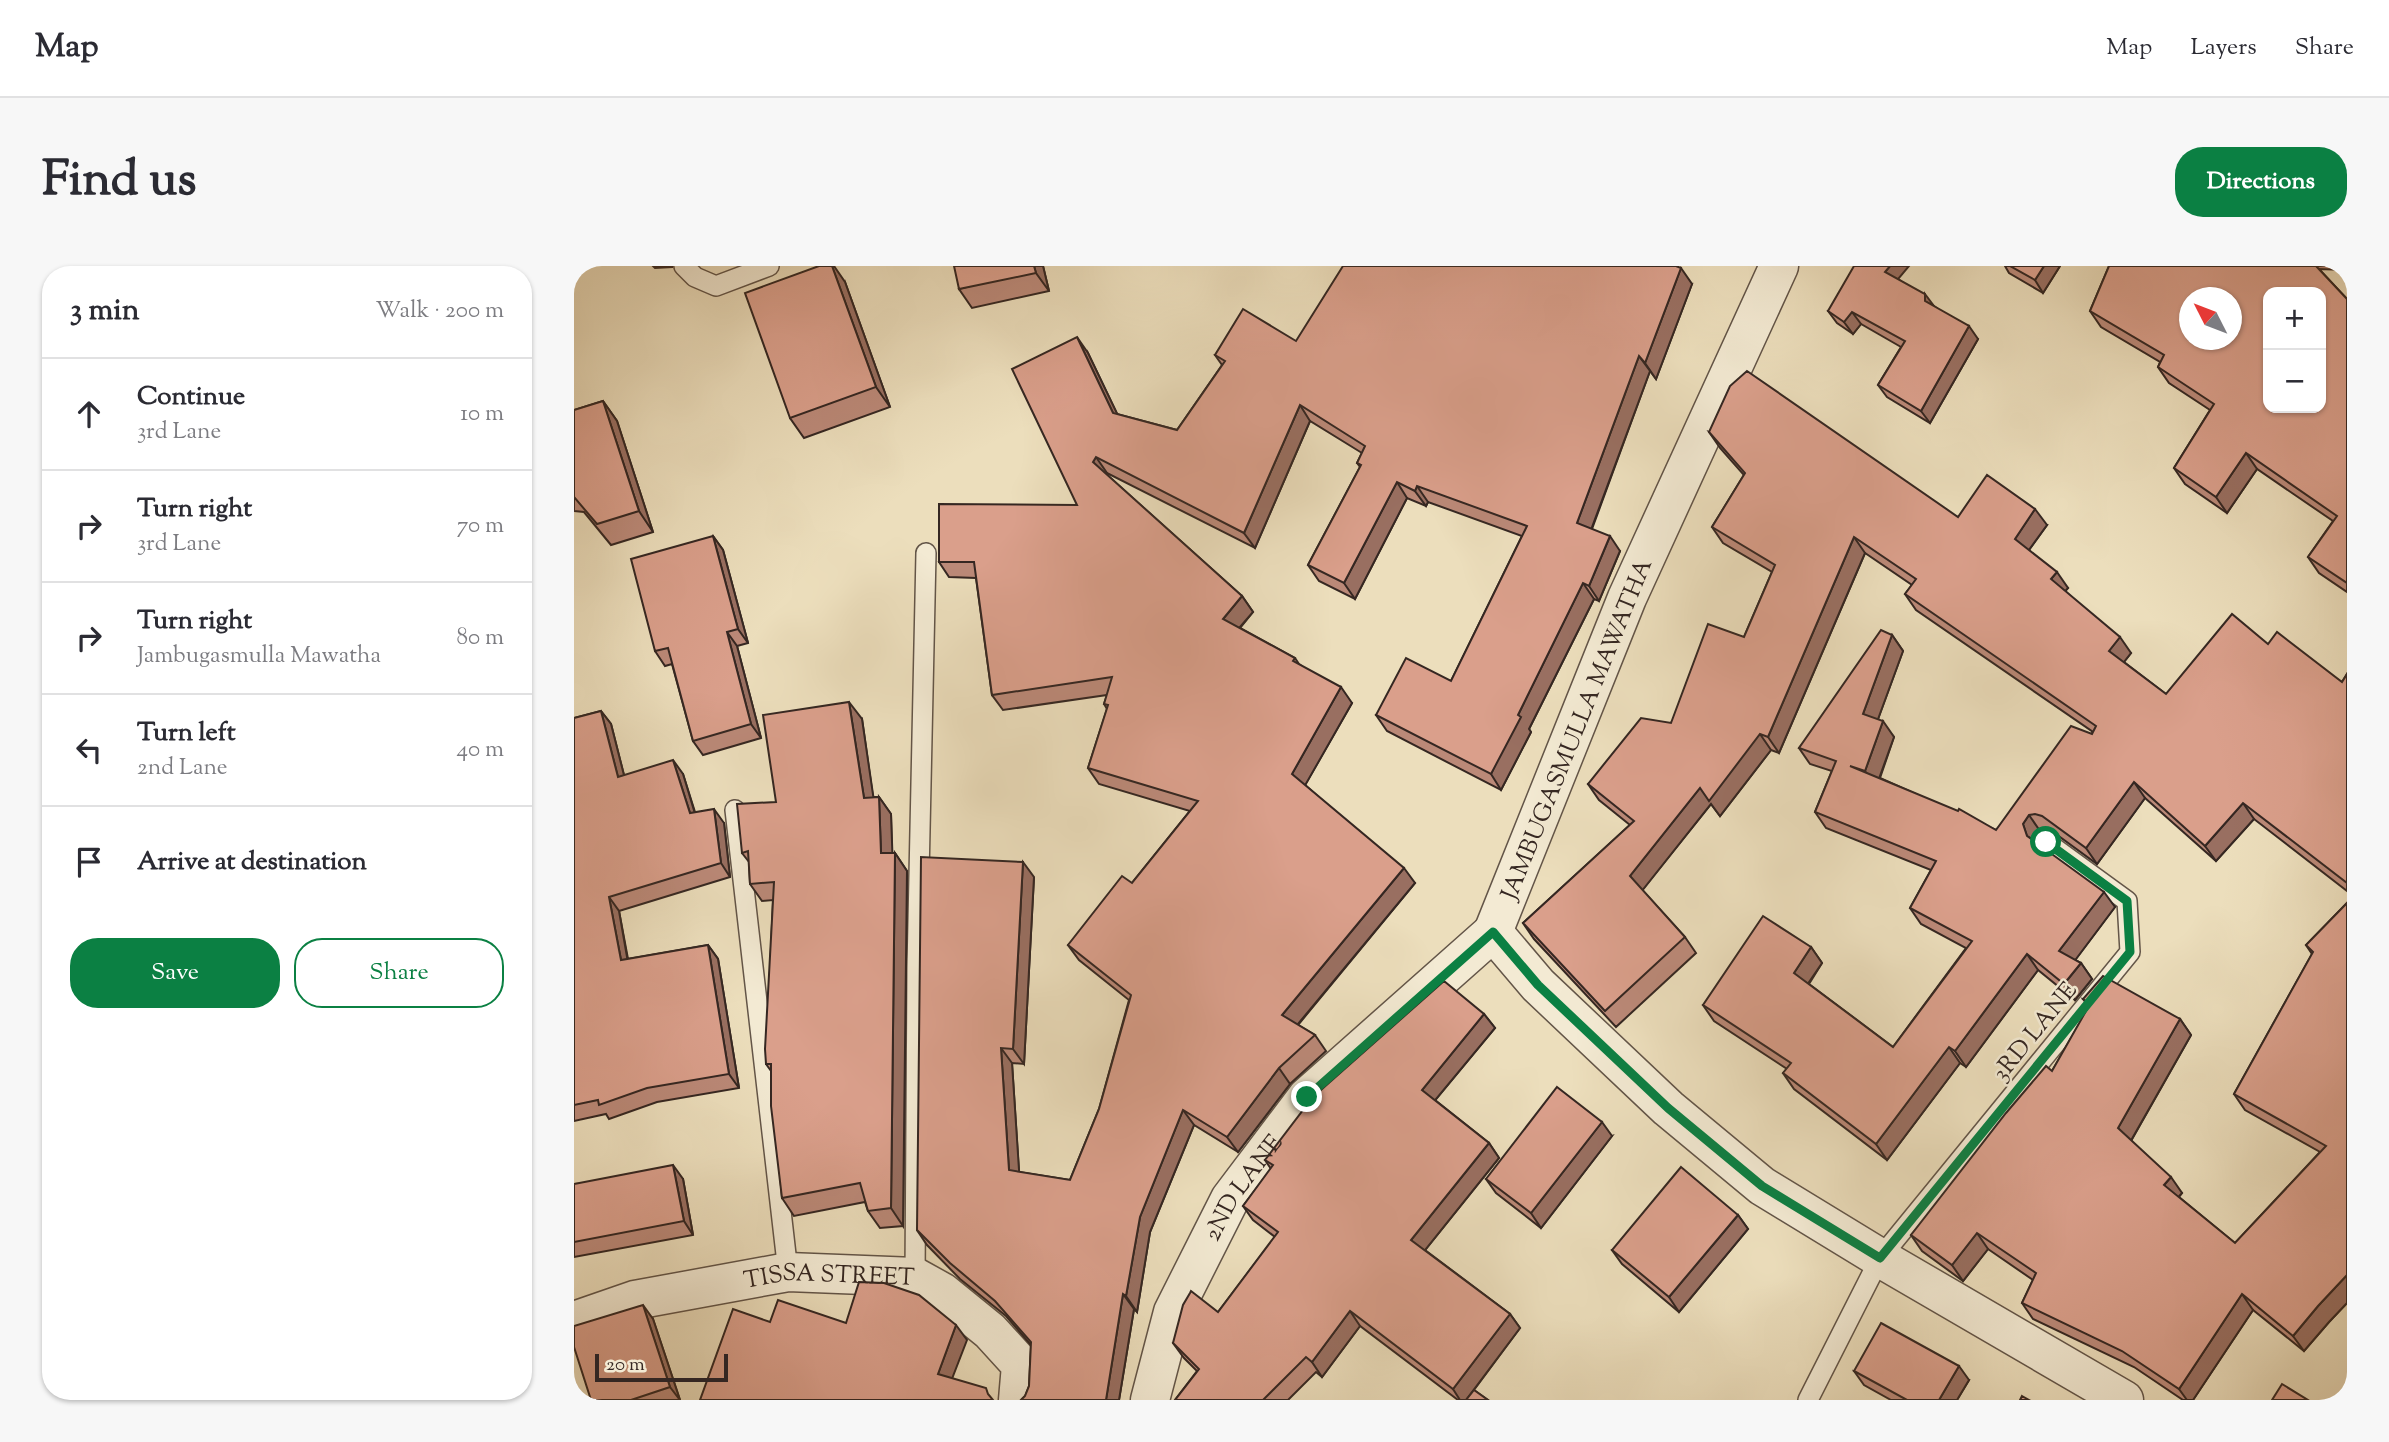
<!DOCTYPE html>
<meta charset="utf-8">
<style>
:root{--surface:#fff;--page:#f7f7f7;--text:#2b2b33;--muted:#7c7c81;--line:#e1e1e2;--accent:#0b8043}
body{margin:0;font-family:"Sorts Mill Goudy",serif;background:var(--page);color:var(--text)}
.controls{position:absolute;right:21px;top:21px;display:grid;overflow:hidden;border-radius:14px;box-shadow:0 2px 5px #0004}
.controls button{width:63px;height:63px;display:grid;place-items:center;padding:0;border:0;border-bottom:2px solid var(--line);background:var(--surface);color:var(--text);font:35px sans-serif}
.compass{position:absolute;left:1605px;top:21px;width:63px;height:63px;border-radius:50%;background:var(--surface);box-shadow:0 2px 5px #0004;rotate:312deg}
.scale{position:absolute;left:21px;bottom:18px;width:133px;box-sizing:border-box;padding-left:7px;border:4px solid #352722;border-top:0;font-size:19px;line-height:24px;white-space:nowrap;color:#352722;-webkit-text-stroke:5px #f3ead3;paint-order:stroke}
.stop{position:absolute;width:21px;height:21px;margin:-16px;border:5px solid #0b8043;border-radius:50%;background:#fff}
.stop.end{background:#0b8043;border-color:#fff;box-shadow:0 2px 7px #0008}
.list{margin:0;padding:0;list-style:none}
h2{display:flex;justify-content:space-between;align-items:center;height:91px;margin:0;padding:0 28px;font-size:30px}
h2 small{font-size:23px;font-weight:400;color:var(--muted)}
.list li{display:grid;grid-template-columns:46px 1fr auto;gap:21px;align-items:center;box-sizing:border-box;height:112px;padding:0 28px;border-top:2px solid var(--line)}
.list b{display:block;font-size:26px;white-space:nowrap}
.list p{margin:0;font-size:23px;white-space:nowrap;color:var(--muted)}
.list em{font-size:23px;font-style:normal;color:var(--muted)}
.actions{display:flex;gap:14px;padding:21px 28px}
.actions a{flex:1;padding:16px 0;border:2px solid var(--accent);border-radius:28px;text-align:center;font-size:24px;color:var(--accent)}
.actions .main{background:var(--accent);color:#fff}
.icon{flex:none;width:38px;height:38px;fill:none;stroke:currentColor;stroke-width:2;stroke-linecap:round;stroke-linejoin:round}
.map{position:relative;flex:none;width:1773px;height:1134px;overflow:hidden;border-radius:28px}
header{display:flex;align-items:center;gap:42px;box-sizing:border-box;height:98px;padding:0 35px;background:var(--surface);border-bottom:2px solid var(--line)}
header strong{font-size:33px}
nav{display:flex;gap:38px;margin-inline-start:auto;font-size:24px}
.intro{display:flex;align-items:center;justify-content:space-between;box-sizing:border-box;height:168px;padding:0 42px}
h1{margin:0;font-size:49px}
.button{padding:18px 32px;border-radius:28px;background:var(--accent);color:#fff;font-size:24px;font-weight:700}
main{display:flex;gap:42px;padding:0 42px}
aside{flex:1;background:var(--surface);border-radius:28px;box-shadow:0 2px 5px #0004}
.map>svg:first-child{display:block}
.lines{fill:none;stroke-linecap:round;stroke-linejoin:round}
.lane-casing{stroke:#635548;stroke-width:22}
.street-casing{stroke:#635548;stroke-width:41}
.lane{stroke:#f3ead3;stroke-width:19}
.street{stroke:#f3ead3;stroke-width:38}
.wall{fill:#bb8978;stroke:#352722;stroke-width:2}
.shaded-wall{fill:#996f61;stroke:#352722;stroke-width:2}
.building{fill:#da9f8b;stroke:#352722;stroke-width:2;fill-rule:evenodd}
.route{stroke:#0b8043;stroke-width:9}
.labels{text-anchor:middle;stroke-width:5;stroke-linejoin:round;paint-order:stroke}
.street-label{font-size:24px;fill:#352722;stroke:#f3ead3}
</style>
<header>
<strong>Map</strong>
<nav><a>Map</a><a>Layers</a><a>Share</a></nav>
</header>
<div class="intro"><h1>Find us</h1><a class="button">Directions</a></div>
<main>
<aside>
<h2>3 min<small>Walk · 200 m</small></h2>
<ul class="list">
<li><svg class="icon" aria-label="ahead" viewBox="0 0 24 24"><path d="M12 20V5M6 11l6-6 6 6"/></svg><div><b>Continue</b><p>3rd Lane</p></div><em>10 m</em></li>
<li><svg class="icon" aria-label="right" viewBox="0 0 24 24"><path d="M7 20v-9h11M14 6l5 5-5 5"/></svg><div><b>Turn right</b><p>3rd Lane</p></div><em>70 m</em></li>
<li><svg class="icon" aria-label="right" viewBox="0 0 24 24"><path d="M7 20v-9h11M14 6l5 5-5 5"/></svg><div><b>Turn right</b><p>Jambugasmulla Mawatha</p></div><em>80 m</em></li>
<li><svg class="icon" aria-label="left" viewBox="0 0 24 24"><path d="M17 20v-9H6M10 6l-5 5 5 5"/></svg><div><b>Turn left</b><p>2nd Lane</p></div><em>40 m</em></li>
<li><svg class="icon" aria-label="arrive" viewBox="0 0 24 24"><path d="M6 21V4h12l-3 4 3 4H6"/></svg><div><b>Arrive at destination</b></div></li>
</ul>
<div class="actions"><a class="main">Save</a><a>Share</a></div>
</aside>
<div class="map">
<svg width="1773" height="1134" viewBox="0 0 1773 1134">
<rect width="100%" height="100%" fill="#ecdebc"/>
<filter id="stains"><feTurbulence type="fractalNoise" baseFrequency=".00286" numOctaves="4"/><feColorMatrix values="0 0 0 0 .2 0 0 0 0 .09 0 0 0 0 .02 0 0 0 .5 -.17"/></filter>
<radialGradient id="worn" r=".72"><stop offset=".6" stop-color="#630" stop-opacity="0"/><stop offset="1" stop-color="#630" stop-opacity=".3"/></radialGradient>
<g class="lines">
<defs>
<g id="lane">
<path d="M110,0L121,11L142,20L195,0"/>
<path d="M161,544L214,1006"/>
<path d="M341,1011L343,702L352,287"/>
<path d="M1234,1134L1306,992L1556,686L1553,635L1472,576"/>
</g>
<g id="street">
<path d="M1205,0L1053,332L919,666L964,719L1094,842L1188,920L1306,992L1550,1134"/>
<path id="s1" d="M0,1055L61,1034L214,1006L341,1011L368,1026L416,1065L447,1099L444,1134"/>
<path id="s2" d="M576,1134L599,1046L656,933L733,831L919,666"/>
</g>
</defs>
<use href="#lane" class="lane-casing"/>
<use href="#street" class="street-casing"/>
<use href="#lane" class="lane"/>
<use href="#street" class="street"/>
</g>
<g class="wall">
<path d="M79,0H98V1L81,2Z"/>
<path d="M469,0L475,25L398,42L385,23Z"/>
<path d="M1431,0H1486L1469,27L1435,7Z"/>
<path d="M1535,0H1773V4L1745,3L1773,33V326L1745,307L1734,291L1759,255L1683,203L1653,247L1611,218L1600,202L1636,144L1595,117L1584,101L1586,96L1527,61L1516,45Z"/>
<path d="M1324,13L1404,73L1356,157L1313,131L1304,119L1327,81L1287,58L1279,68L1263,57L1254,45Z"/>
<path d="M271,16L316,141L230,172L216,152Z"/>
<path d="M1118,18L1082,113L1076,105L1018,263L1046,285L1025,335L1020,333L955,463L957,466L927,524L813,465L802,449L877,415L948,270L854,236L852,240L833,232L781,333L745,315L734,299L786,201L783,197L788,187L736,155L681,282L533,207L532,208L668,330L679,346L666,362L721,392L725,398L778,437L731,519L841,617L724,759L741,769L752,785L716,818L664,886L620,859L576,966L563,1046L560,1043L545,1134H447L451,1130L455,1120L457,1079L432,1050L386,1013L353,979L343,964L460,611L450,798L438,797L445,906L496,914L525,843L555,734L505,694L494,679L558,617L616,545L525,518L514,502L533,443L530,438L533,429L429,444L418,429L402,312L375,311L365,296L503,239L514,87L543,148L603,164L648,99L641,89L722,75Z"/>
<path d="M29,135L43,155L79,266L37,279L10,246L0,245V144Z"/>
<path d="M1135,166L1384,251L1473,259L1455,284L1494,322L1491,325L1557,387L1550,396L1592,428L1694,378L1768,416L1773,408V625L1680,553L1642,595L1571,532L1523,598L1479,566L1473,564L1466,565L1460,574L1541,641L1501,694L1507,697L1518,713L1501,734L1464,704L1392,801L1386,797L1313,894L1220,823L1209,807L1213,803L1140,755L1129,739L1237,681L1248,697L1235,718L1319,781L1392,682L1347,658L1336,642L1357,604L1252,562L1241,546L1258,505L1236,498L1225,482L1318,369L1329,385L1304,453L1320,471L1306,512L1422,564L1519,466L1342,344L1331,328L1338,319L1291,287L1205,487L1197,484L1146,550L1137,538L1068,624L1111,671L1122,687L1042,761L960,673L949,657L1056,559L1025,534L1014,518L1097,457L1170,371L1198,306L1149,277L1138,261L1170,209L1146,182Z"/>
<path d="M139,270L149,284L174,377L163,380L187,472L129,489L119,475L98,398L91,400L81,385Z"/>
<path d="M27,445L37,458L50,509L109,508L121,546L150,557L156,611L45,645L54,693L134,679L144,693L165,822L83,836L35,853L32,848L0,855V452Z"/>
<path d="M288,453L299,531H305L317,548L318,587H321L333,605L329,960L306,962L294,945L291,936L220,950L208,932L197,805L192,798L199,634L188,635L176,618L175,596L168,587L202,536Z"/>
<path d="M1773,637V1037L1755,1056L1730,1085L1679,1044L1619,1134H1609L1560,1101L1459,1053L1448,1037L1459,1014L1414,983L1389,1015L1348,985L1337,969L1478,805L1515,741L1509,733L1606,753L1617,769L1557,875L1608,927L1605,931L1661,977L1746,886L1671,844L1660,828L1738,688L1732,679Z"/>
<path d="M910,748L921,762L861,834L915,877L925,892L851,984L936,1048L946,1062L900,1124L914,1134H884L786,1060L748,1111L742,1106L714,1134H601L623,1105L610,1092L599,1077L644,1046L701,971L679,954L669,940L697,903L691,894Z"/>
<path d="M1038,870L967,962L922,927L912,913Z"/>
<path d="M109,913L119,969L0,991V918Z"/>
<path d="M1164,949L1174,963L1105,1046L1048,998L1038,984Z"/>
<path d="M79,1053L106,1134H17Z"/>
<path d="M1280,1105L1395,1114L1383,1134H1317L1290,1119Z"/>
</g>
<g class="shaded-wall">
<path d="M258,0H260L271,16L316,141L302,121Z"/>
<path d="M460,0H469L475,25L462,7Z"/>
<path d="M1316,0H1335L1320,18L1311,6Z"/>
<path d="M1470,0H1486L1469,27L1461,14Z"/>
<path d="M1107,2L1118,18L1082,113L1071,97Z"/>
<path d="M1351,28L1360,40L1351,35Z"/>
<path d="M1278,46L1287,58L1279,68L1270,56Z"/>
<path d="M1395,60L1404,73L1356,157L1347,145Z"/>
<path d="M503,71L514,87L550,162L539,147Z"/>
<path d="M1065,90L1076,105L1014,272L1003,257Z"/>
<path d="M29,135L43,155L79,266L65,245Z"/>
<path d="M726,139L736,155L681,282L670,267Z"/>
<path d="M1672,187L1683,203L1653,247L1642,231Z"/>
<path d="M522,191L533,207L530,212L519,196Z"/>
<path d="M823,216L833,232L781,333L770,317Z"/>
<path d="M843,220L854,236L852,240L841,225Z"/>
<path d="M1461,243L1473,259L1452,288L1441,273Z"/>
<path d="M139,270L149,284L174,377L164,363Z"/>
<path d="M1036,270L1046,285L1025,335L1015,320Z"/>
<path d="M1280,271L1291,287L1205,487L1194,471Z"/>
<path d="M1483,306L1494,322L1488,329L1477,313Z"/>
<path d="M1009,317L1020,333L955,463L957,466L927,524L917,508L944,449Z"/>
<path d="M668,330L679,346L660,368L649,353Z"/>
<path d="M153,366L163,380L187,472L177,458Z"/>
<path d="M1318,369L1329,385L1300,464L1289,448Z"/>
<path d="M1546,371L1557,387L1546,401L1535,385Z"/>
<path d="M767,421L778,437L729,523L718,508Z"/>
<path d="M275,436L288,453L302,549L290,532Z"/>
<path d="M27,445L37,458L54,525L44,511Z"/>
<path d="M1309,455L1320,471L1302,521L1291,505Z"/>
<path d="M1186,468L1197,484L1146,550L1137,538L1067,626L1056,610L1126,522Z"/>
<path d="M99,494L109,508L125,561L116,547Z"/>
<path d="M1560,516L1571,532L1523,598L1512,582Z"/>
<path d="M305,531L317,548L319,604L307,587Z"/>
<path d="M1669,537L1680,553L1642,595L1631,580Z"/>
<path d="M140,543L150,557L156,611L147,597Z"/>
<path d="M1455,549L1466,565L1460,574L1453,570L1449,558Z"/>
<path d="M321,587L333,605L329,960L317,942Z"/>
<path d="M449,596L460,611L450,798L439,783Z"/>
<path d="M830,602L841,617L719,764L708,749Z"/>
<path d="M1530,626L1541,641L1496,701L1485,685Z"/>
<path d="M35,631L45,645L56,708L47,694Z"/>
<path d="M134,679L144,693L165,822L155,808Z"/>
<path d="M1237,681L1248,697L1231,722L1220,707Z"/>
<path d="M1453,688L1464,704L1392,801L1381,785Z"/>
<path d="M1507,697L1518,713L1501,734L1490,718Z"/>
<path d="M910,748L921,762L858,838L848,824Z"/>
<path d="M1606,753L1617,769L1555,878L1544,862Z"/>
<path d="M1375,781L1386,797L1313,894L1302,878Z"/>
<path d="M427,782L438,797L446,919L435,904Z"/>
<path d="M705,802L716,818L664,886L653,871Z"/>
<path d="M609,844L620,859L576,966L563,1046L552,1030L566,951Z"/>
<path d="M1028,856L1038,870L967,962L957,947Z"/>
<path d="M915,877L925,892L848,988L837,974Z"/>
<path d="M99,899L109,913L119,969L110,955Z"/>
<path d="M1597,911L1608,927L1601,935L1590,919Z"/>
<path d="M1164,949L1174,963L1105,1046L1095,1031Z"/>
<path d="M1403,967L1414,983L1389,1015L1378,999Z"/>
<path d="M1773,1009V1037L1755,1056L1730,1085L1719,1070L1744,1040Z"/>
<path d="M549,1028L560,1043L545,1134H532Z"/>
<path d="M1668,1028L1679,1044L1619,1134H1613L1605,1123Z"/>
<path d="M69,1039L79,1053L106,1134L96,1121Z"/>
<path d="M776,1045L786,1060L748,1111L738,1096Z"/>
<path d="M936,1048L946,1062L892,1134H886L879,1123Z"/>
<path d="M382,1059L393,1074L374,1123L364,1108Z"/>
<path d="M1385,1100L1395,1114L1383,1134H1365Z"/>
</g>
<g class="building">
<path d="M245,0H258L302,121L216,152L171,27Z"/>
<path d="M380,0H460L462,7L385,23Z"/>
<path d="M769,0H1102L1107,2L1071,97L1065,90L1003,257L1036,270L1015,320L1009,317L944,449L947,451L917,508L802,449L832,392L877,415L953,260L843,220L841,225L823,216L770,317L734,299L787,199L783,197L791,180L726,139L670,267L522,191L519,196L668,330L649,353L721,392L719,395L767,421L718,508L830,602L708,749L741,769L705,802L653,871L609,844L566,951L552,1030L549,1028L532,1134H447L451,1130L455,1120L457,1076L421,1035L376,997L343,964L347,591L449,596L439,783L427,782L435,904L496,914L525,843L557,729L494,679L548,610L558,617L624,535L514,502L534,439L530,438L538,411L418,429L400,296H365V238L503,239L438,103L503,71L539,147L603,164L651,95L641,89L669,43L722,75Z"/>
<path d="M1280,0H1316L1311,6L1351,28V35L1395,60L1347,145L1304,119L1331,75L1278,46L1270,56L1254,45Z"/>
<path d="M1436,0H1470L1461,14Z"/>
<path d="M1535,0H1742L1773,33V317L1734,291L1763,250L1672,187L1642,231L1600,202L1640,138L1584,101L1590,89L1516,45ZM1694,26H1747V142H1694ZM1615,32H1657V74H1615Z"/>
<path d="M1173,105L1384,251L1413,209L1461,243L1441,273L1483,306L1477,313L1546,371L1535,385L1592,428L1658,348L1694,378L1703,366L1768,416L1773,408V617L1669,537L1631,580L1560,516L1512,582L1468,550L1461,548L1455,549L1449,558L1453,570L1530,626L1485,685L1507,697L1490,718L1453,688L1381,785L1375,781L1302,878L1209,807L1217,797L1129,739L1189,650L1237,681L1220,707L1319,781L1398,675L1336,642L1362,595L1241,546L1262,495L1225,482L1307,364L1318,369L1289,448L1309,455L1291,505L1276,500L1384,545L1385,543L1422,564L1497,460L1518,468L1522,460L1331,328L1342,313L1280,271L1194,471L1186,468L1135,535L1126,522L1056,610L1111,671L1031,745L949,657L1060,555L1014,518L1067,452L1097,457L1134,358L1170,371L1201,299L1138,261L1171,207L1135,166L1156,120Z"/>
<path d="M29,135L65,245L23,258L0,231V144Z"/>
<path d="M139,270L164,363L153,366L177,458L119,475L94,382L81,385L57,293Z"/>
<path d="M275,436L290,532L305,531L307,587H321L317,942L294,945L286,917L208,932L197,840V798H192L191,783L200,616L176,618L174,585L168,587L163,538L202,536L189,449Z"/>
<path d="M27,445L44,511L99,494L116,547L140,543L147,597L35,631L47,694L134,679L155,808L73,822L25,839L24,834L0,839V452Z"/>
<path d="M1773,637V1009L1744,1040L1719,1070L1668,1028L1605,1123L1548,1085L1448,1037L1462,1007L1403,967L1378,999L1337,969L1432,847L1472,800L1478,805L1516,738L1509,733L1529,710L1606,753L1544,862L1597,911L1590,919L1661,977L1752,880L1660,828L1739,686L1732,679Z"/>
<path d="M870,715L910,748L848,824L915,877L837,974L936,1048L879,1123L776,1045L738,1096L732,1091L689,1134H601L625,1103L599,1077L609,1039L616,1027L617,1025L644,1046L704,966L669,940L699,899L691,894L739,831Z"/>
<path d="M983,821L1028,856L957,947L912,913Z"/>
<path d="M99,899L110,955L0,976V918Z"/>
<path d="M1107,901L1164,949L1095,1031L1038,984Z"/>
<path d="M285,1016L310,1017L345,1029L382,1059L364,1108L412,1122L414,1128L419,1134H126L159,1043L196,1056L204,1034L272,1057Z"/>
<path d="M69,1039L96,1121L57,1134H17L0,1081V1060Z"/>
<path d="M1307,1057L1385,1100L1365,1134H1333L1280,1105Z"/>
<path d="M1708,1118L1734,1134H1698Z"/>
<path d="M900,1124L914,1134H892Z"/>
<path d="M1448,1130L1455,1134H1446Z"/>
</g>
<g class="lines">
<path class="route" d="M733,831L919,666L964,719L1094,842L1188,920L1306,992L1556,686L1553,635L1472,576"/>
</g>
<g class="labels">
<g class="street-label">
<text transform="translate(1002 463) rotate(-68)" y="8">JAMBUGASMULLA MAWATHA</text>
<text transform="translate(1460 765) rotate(-51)" y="8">3RD LANE</text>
<text dy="8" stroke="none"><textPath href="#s2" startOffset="234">2ND LANE</textPath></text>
<text dy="8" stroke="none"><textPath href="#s1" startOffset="261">TISSA STREET</textPath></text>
</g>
</g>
<rect width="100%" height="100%" filter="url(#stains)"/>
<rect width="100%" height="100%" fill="url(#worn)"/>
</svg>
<div class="controls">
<button>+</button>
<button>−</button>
</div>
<svg class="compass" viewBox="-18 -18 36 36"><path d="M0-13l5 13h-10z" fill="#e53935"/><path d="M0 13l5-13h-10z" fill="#7c7c81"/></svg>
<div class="scale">20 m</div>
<div class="stop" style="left:1472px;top:576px"></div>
<div class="stop end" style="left:733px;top:831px"></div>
</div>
</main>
